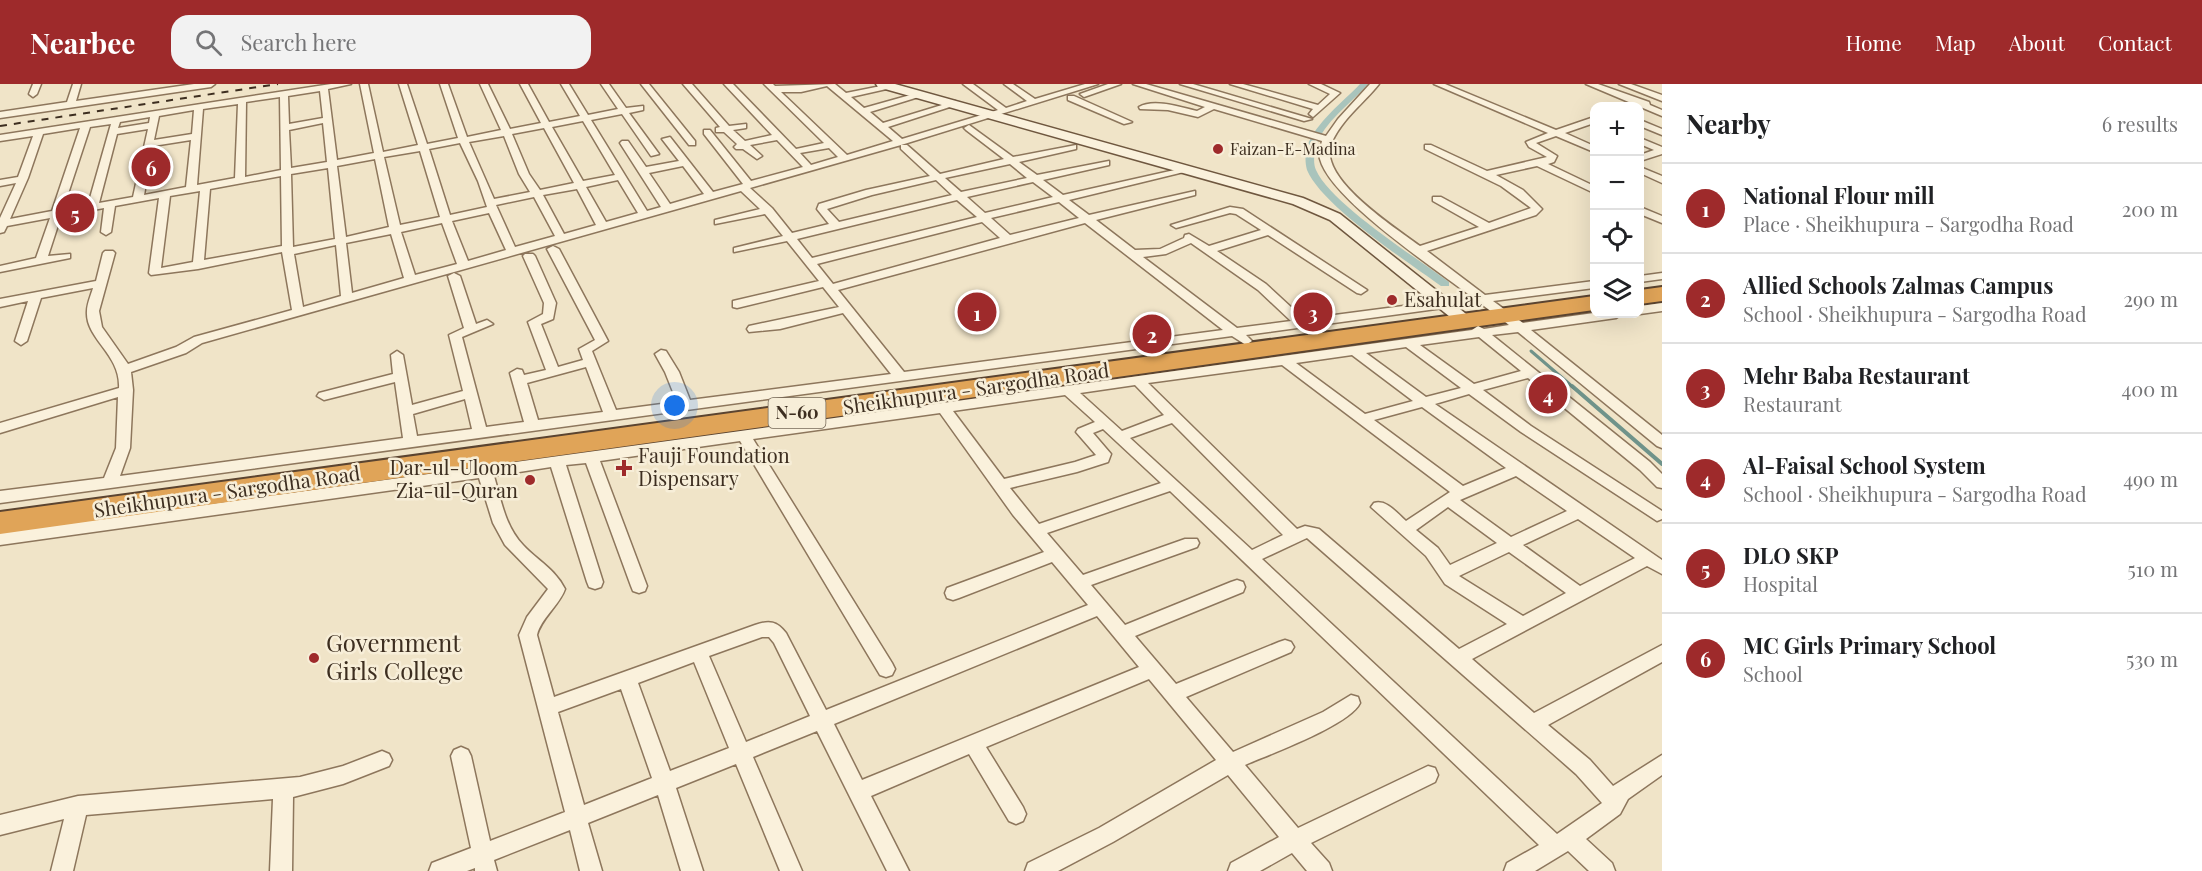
<!DOCTYPE html>
<meta charset="utf-8">
<style>
:root{--surface:#fff;--page:#f2f2f2;--text:#202124;--muted:#757577;--line:#e0e0e0;--accent:#9e2a2b}
body{margin:0;font-family:"Playfair Display",serif;background:var(--page);color:var(--text)}
.controls{position:absolute;right:18px;top:18px;display:grid;overflow:hidden;border-radius:12px;box-shadow:0 6px 24px #0002}
.controls button{width:54px;height:54px;display:grid;place-items:center;padding:0;border:0;border-bottom:2px solid var(--line);background:var(--surface);color:var(--text);font:30px sans-serif}
.you{position:absolute;left:675px;top:322px;width:21px;height:21px;margin:-15px;border:4px solid #fff;border-radius:50%;background:#1a73e8;box-shadow:0 0 0 9px #1a73e833}
.badge{display:grid;place-items:center;width:39px;height:39px;border-radius:50%;background:var(--accent);color:#fff;font-size:20px;font-weight:700}
.pin{position:absolute;translate:-50% -50%;border:3px solid #fff;box-shadow:0 2px 6px #0006}
.list{margin:0;padding:0;list-style:none}
h2{display:flex;justify-content:space-between;align-items:center;height:78px;margin:0;padding:0 24px;font-size:26px}
h2 small{font-size:20px;font-weight:400;color:var(--muted)}
.list li{display:grid;grid-template-columns:39px 1fr auto;gap:18px;align-items:center;box-sizing:border-box;height:90px;padding:0 24px;border-top:2px solid var(--line)}
.list b{display:block;font-size:22px;white-space:nowrap}
.list p{margin:0;font-size:20px;white-space:nowrap;color:var(--muted)}
.list em{font-size:20px;font-style:normal;color:var(--muted)}
.icon{flex:none;width:33px;height:33px;fill:none;stroke:currentColor;stroke-width:2;stroke-linecap:round;stroke-linejoin:round}
.map{position:relative;flex:none;width:1662px;height:787px;overflow:hidden}
header{display:flex;align-items:center;gap:36px;box-sizing:border-box;height:84px;padding:0 30px;background:var(--accent);color:#fff}
header strong{font-size:28px}
nav{display:flex;gap:33px;margin-inline-start:auto;font-size:21px}
.search{width:420px;height:54px;background:var(--page);display:flex;align-items:center;gap:15px;box-sizing:border-box;padding:0 21px;border-radius:18px;color:var(--muted);font-size:22px}
main{display:flex}
aside{flex:1;background:var(--surface)}
.map>svg:first-child{display:block}
.lines{fill:none;stroke-linecap:round;stroke-linejoin:round}
.stream-far1{stroke:#6f938a;stroke-width:3}
.stream{stroke:#6f938a;stroke-width:4}
.canal{fill:#a9c4bc;fill-rule:evenodd}
.street-casing{stroke:#8d765c;stroke-width:3}
.secondary-casing{stroke:#6f573f;stroke-width:3}
.highway-casing{stroke:#5b4430;stroke-width:4}
.street{fill:#faf1dc;fill-rule:evenodd}
.secondary{fill:#faf1dc;fill-rule:evenodd}
.highway{fill:#e0a458;fill-rule:evenodd}
.rail{stroke:#3d2e20;stroke-width:2;stroke-dasharray:7 7;stroke-linecap:butt}
.poi-dot{fill:#9e2a2b;stroke:#f7eed8;stroke-width:2}
.labels{text-anchor:middle;stroke-width:5;stroke-linejoin:round;paint-order:stroke}
.far-poi-label{font-size:16px;fill:#3d2e20;stroke:#f7eed8;text-anchor:start}
.shield{fill:#f7eed8;stroke:#756857;stroke-width:1.5}
.shield-label{font-size:18px;font-weight:bold;fill:#3d2e20}
.poi-label{font-size:20px;fill:#3d2e20;stroke:#f7eed8;text-anchor:start}
.street-label{font-size:20px;fill:#3d2e20;stroke:#f7eed8}
.near-poi-label{font-size:24px;fill:#3d2e20;stroke:#f7eed8;text-anchor:start}
</style>
<header>
<strong>Nearbee</strong>
<div class="search"><svg class="icon" aria-label="search" viewBox="0 0 24 24"><circle cx="10" cy="10" r="6"/><path d="M15 15l6 6"/></svg>Search here</div>
<nav><a>Home</a><a>Map</a><a>About</a><a>Contact</a></nav>
</header>
<main>
<div class="map">
<svg width="1662" height="787" viewBox="0 0 1662 787">
<rect width="100%" height="100%" fill="#f0e4c8"/>
<g class="lines">
<path class="stream-far1" d="M1531,267L1574,304"/>
<path class="stream" d="M1572,302L1662,380"/>
<path class="canal" d="M1360,0H1368C1352,19 1323,38 1316,63C1314,70 1313,80 1316,86C1331,120 1417,174 1449,198V202H1441C1408,178 1322,122 1307,86C1305,79 1305,70 1307,63C1315,39 1343,18 1360,0Z"/>
<defs>
<g id="street">
<path d="M33,0H41L37,10L33,13L29,10Z"/>
<path d="M73,0H81L76,17L194,0H215L211,3L0,34V28L67,18Z"/>
<path d="M331,0H351L328,5L337,76L374,69L360,0H368L383,68L418,61L399,0H407L427,60L458,54L440,0H448L467,53L501,46L480,0H488L510,45L541,39L520,0H528L549,38L580,32L561,0H569L588,31L618,25L601,0H609L626,24L643,22V26L629,29L659,70L651,72L622,30L591,36L647,127L661,123L620,59L622,57H628L646,83L679,77L662,55L670,53L713,108L743,100L704,50V46H710L751,97L803,83L777,56L750,61L762,72L757,75L743,65H736L734,63L737,60L724,48H716V44L720,43L683,0H692L729,42L746,40V44L733,46L745,57L772,51L724,0H733L796,65L824,59L764,0H773L775,2L835,0L846,9L891,0V4L851,13L864,24L921,8L925,11L870,28L883,39L955,17L959,20L888,43L902,55L998,26L963,0H973L1006,24L1027,17L1004,0H1013L1035,15L1085,0H1098L901,61H907L940,90L1004,75L966,46L964,44L969,41L1013,73L1076,61V65L1019,78L1037,91L1109,77V81L1043,96L1063,111L1188,83V87L1069,116L1089,131L1195,107V111L1096,136L1135,166L1160,165L1184,154L1185,151L1189,150L1209,162L1261,146L1236,130L1230,129L1176,144L1171,141L1230,123L1243,125L1367,206L1361,210L1357,209L1268,151L1217,167L1266,200L1304,235L1472,213C1437,186 1330,115 1320,75C1318,70 1321,62 1322,57L1214,25L1198,33L1168,26L1140,25L1139,23C1153,14 1181,23 1197,27L1205,23L1133,0H1146L1326,52L1338,35L1370,0H1379C1364,19 1342,35 1332,58C1315,93 1396,144 1420,162L1479,143L1433,117V113H1441L1489,139L1531,124L1501,102L1425,65V61H1431L1487,87L1547,73L1529,63L1526,58L1548,49L1434,0H1445L1556,46L1594,33V39L1565,49L1594,62V68L1556,52L1536,59L1557,72L1554,78L1548,80L1594,102V109L1537,82L1496,91L1523,106L1542,125L1536,131L1427,167L1485,211L1594,197V204L1493,217L1523,239L1594,229L1622,230L1616,234L1531,246L1662,351V364L1657,362L1518,248L1492,251L1650,378L1662,390V404L1657,403L1640,386L1528,294L1483,306L1531,342L1662,427V435L1657,437L1521,348L1469,310L1435,320L1662,476V490L1647,482L1472,575L1534,629L1662,561V578L1548,641L1590,676L1613,702L1662,671V691L1628,715L1620,730L1586,755L1612,779L1615,787H1589L1568,767L1535,787H1504L1507,779L1539,761L1170,407L1047,449L1083,491L1185,455H1197L1199,459L1197,463L1091,501L1125,541L1231,498L1237,496L1243,498L1245,503L1243,508L1135,552L1176,600L1279,558L1285,556L1291,558L1294,563L1291,568L1186,613L1233,668L1323,628L1351,611L1358,613L1360,619C1350,641 1270,670 1245,681L1298,744L1428,682L1435,684L1438,691L1435,698L1311,759L1329,779L1332,787H1307L1292,769L1260,787H1228L1231,779L1279,753L1228,691L1113,758L1058,787H1025L1028,779L1099,744L1216,676L1149,595L986,663L1023,723L1026,730L1023,737L1016,740L1009,737L969,670L871,712L909,787H887L817,647L753,673L802,787H780L736,680L676,704L703,787H681L658,711L588,739L602,787H580L570,746L494,776L497,787H475V784L467,787H429L432,779L471,764L451,672L454,666L461,663L468,666L471,672L490,757L565,728L519,551L527,533L548,505L505,461L493,439L479,394L0,461V449L1472,246L1478,242L1484,245L1509,241L1480,219L1246,251L1252,257L1246,261L1232,252L0,419V407L104,394L116,364L118,313L0,349V339L119,304C121,270 85,255 87,227C87,220 91,211 93,204L41,214L27,257L21,261L15,257L28,217L0,223V215L96,197L103,169L105,167H113L115,169L99,227L102,243L128,280L176,263L194,253L292,226L282,168L198,185L151,191L149,189L159,114L115,122L111,148L106,151L101,148L104,124L61,132L48,172L70,170V174L0,188V182L36,174L50,134L7,142L4,148L0,149V134L16,99L0,102V96L18,93L33,52L0,57V51ZM827,2L893,57L847,71L781,8H801ZM320,7L323,34L289,40L288,12ZM280,13L281,86L245,93L246,18ZM238,20L235,94L197,101L203,25ZM194,26L192,50L154,56L159,32ZM150,33L149,39L118,44L120,38ZM583,37L615,91L583,97L552,43ZM323,39L327,78L291,84L289,46ZM111,40L88,121L63,125L90,43ZM80,44L52,127L10,135L28,94L43,50ZM544,44L574,99L540,106L529,90L512,50ZM148,45L133,113L99,119L117,50ZM504,52L519,90L530,108L494,115L469,58ZM191,56L186,103L144,111L153,62ZM460,59L478,97L487,123L450,131L429,65ZM901,61V65L930,92L866,106L819,120L817,125L829,140L792,149L772,124L750,104ZM829,64L838,73L811,81L800,69ZM420,67L440,133L400,141L384,73ZM375,75L389,143L346,153L337,82ZM1010,80L1027,94L961,108L945,94ZM683,82L704,110L670,120L649,89ZM328,84L335,155L293,163L291,90ZM281,92L282,162L204,176L210,105ZM618,96L638,129L606,138L586,103ZM936,96L952,111L839,138L827,125L872,111ZM1033,98L1053,113L985,129L967,113ZM577,105L596,141L564,150L543,111ZM200,107L193,178L161,184L170,112ZM741,107L760,125L715,136V140L765,130L783,152L734,164V168L787,157L819,197L733,217V223L737,224L823,203L839,223L749,242L747,245L749,248L780,245L843,229L891,290L690,316L679,288L666,267L661,266L655,270L665,288L677,318L616,326L592,267L608,257L559,165L553,162L547,165L595,256L579,265L583,276L558,283L541,240L553,235L556,219L535,172L533,170H525L523,172L544,219L543,230L528,238L546,286L524,291L522,286L517,285L510,289L524,338L486,343L462,253L493,240L487,236L476,240L460,192L454,189L448,192L464,244L449,251L463,307L412,321L403,271L397,267L391,271L393,290L319,309L317,312L324,316L395,298L403,354L120,392L130,364L133,306L131,288L186,269L202,259ZM534,113L555,152L515,163L496,121ZM957,116L977,133L812,174L797,155ZM1059,118L1079,134L1010,151L991,134ZM489,129L506,166L468,177L452,137ZM982,138L1000,154L833,200L817,180ZM442,139L457,180L415,191L401,148ZM1085,139L1223,246L904,288L838,206ZM391,150L404,194L352,209L346,159ZM1191,159L1258,206L1291,237L1237,244L1143,173L1166,170ZM336,161L341,212L303,223L294,170ZM1479,253L1521,287L1474,300L1420,261ZM1406,263L1461,304L1426,313L1366,269ZM1352,271L1413,317L1365,330L1296,279ZM1282,281L1450,408L1406,437C1397,429 1386,415 1374,419L1371,423L1426,472L1445,500L1507,540L1459,565L1319,445L1305,442L1297,445L1148,299ZM586,283L603,328L538,336L527,299ZM1135,301L1164,331L1122,347L1080,309ZM1065,311L1095,338L1078,345L1076,348L1096,371L1075,378L1004,395L953,327ZM465,315L472,345L417,352L413,330ZM1422,323L1506,384L1463,402L1374,336ZM940,329L1013,431L1044,468L947,504L945,509L947,514L953,516L959,514L1052,478L1088,521L826,626L786,549C777,537 769,536 755,541L554,613L537,551C541,534 559,522 565,505C555,485 538,477 523,461C505,442 501,416 494,392L551,383L587,498L589,503L595,505L601,503L603,498L566,381L586,379L631,502L633,507L639,509L645,507L647,502L600,377L740,357L880,591L886,593L892,591L895,585L892,579L753,355ZM1172,339L1283,451L1252,466L1130,354ZM1103,345L1161,399L1039,440L1010,404L1077,388L1108,378L1111,370L1093,349ZM1516,392L1567,427L1511,453L1460,416ZM1448,423L1497,459L1450,481L1438,464L1416,446ZM1578,435L1635,474L1580,502L1523,461ZM1307,454L1576,690L1602,719L1557,750L1262,475ZM1509,468L1566,509L1523,532L1459,492ZM1097,532L1139,583L862,696L834,640ZM762,553H769L774,559L810,632L746,658L709,572ZM694,578L729,664L670,687L638,599ZM621,605L652,694L584,721L558,628Z"/>
<path d="M641,0H649L695,57V61H689Z"/>
<path d="M1108,0H1121L1084,13L1080,10Z"/>
<path d="M1180,0H1193L1312,35L1304,37Z"/>
<path d="M1230,0H1243L1318,21L1330,10L1309,0H1321L1340,9L1313,33L1309,30L1313,25Z"/>
<path d="M1586,0H1598L1649,18L1650,21L1662,26V32Z"/>
<path d="M1619,0H1631L1662,11V17Z"/>
<path d="M1068,12H1074L1132,38L1124,40L1068,16Z"/>
<path d="M1640,36L1662,45V51L1640,42Z"/>
<path d="M1640,54L1662,63V70L1640,77V71L1654,66L1640,60Z"/>
<path d="M1640,83L1662,92V99L1640,89Z"/>
<path d="M1640,123L1662,132V139L1640,130Z"/>
<path d="M1662,189V195L1640,198V192Z"/>
<path d="M1662,219V227L1640,230H1639L1640,222Z"/>
<path d="M382,667L389,670L392,676L389,682L343,700L293,713L292,787H270L273,715L86,731L73,787H51L64,735L0,751V731L78,712L300,693L343,682Z"/>
</g>
<path id="secondary" d="M876,0H895L1303,114L1340,130L1475,237L1472,241H1460L1330,136L1293,120L878,3Z"/>
<g id="highway">
<path d="M1662,203V217L1640,220V206Z"/>
<path d="M1594,212V226L0,450V428Z"/>
</g>
</defs>
<use href="#street" class="street-casing"/>
<use href="#secondary" class="secondary-casing"/>
<use href="#highway" class="highway-casing"/>
<use href="#street" class="street"/>
<use href="#secondary" class="secondary"/>
<use href="#highway" class="highway"/>
<path class="rail" d="M0,42L278,0"/>
</g>
<g class="poi-dot">
<circle cx="1218" cy="65" r="6"/>
<circle cx="1392" cy="216" r="6"/>
<path d="M621 375h6v6h6v6h-6v6h-6v-6h-6v-6h6z"/>
<circle cx="530" cy="396" r="6"/>
<circle cx="314" cy="574" r="6"/>
</g>
<g class="labels">
<g class="far-poi-label">
<text x="1230" y="71">Faizan-E-Madina</text>
</g>
<rect class="shield" x="768.5" y="314" width="57" height="30" rx="4.5"/>
<g class="shield-label">
<text x="797" y="335">N-60</text>
</g>
<g class="poi-label">
<text x="1404" y="223">Esahulat</text>
<text x="638" y="379">Fauji Foundation<tspan x="638" dy="23">Dispensary</tspan></text>
<text x="518" y="391" text-anchor="end">Dar-ul-Uloom<tspan x="518" dy="23">Zia-ul-Quran</tspan></text>
</g>
<g class="street-label">
<text transform="translate(976 305) rotate(-8)" y="7">Sheikhupura - Sargodha Road</text>
<text transform="translate(227 408) rotate(-8)" y="7">Sheikhupura - Sargodha Road</text>
</g>
<g class="near-poi-label">
<text x="326" y="568">Government<tspan x="326" dy="28">Girls College</tspan></text>
</g>
</g>
</svg>
<div class="controls">
<button>+</button>
<button>−</button>
<button><svg class="icon" aria-label="locate" viewBox="0 0 24 24"><circle cx="12" cy="12" r="6"/><path d="M12 2v4M12 18v4M2 12h4M18 12h4"/></svg></button>
<button><svg class="icon" aria-label="layers" viewBox="0 0 24 24"><path d="M12 4l9 5-9 5-9-5zM3 14l9 5 9-5"/></svg></button>
</div>
<div class="you"></div>
<div class="pin badge" style="left:977px;top:228px">1</div>
<div class="pin badge" style="left:1152px;top:250px">2</div>
<div class="pin badge" style="left:1313px;top:228px">3</div>
<div class="pin badge" style="left:1548px;top:310px">4</div>
<div class="pin badge" style="left:75px;top:129px">5</div>
<div class="pin badge" style="left:151px;top:83px">6</div>
</div>
<aside>
<h2>Nearby<small>6 results</small></h2>
<ul class="list">
<li><span class="badge">1</span><div><b>National Flour mill</b><p>Place · Sheikhupura - Sargodha Road</p></div><em>200 m</em></li>
<li><span class="badge">2</span><div><b>Allied Schools Zalmas Campus</b><p>School · Sheikhupura - Sargodha Road</p></div><em>290 m</em></li>
<li><span class="badge">3</span><div><b>Mehr Baba Restaurant</b><p>Restaurant</p></div><em>400 m</em></li>
<li><span class="badge">4</span><div><b>Al-Faisal School System</b><p>School · Sheikhupura - Sargodha Road</p></div><em>490 m</em></li>
<li><span class="badge">5</span><div><b>DLO SKP</b><p>Hospital</p></div><em>510 m</em></li>
<li><span class="badge">6</span><div><b>MC Girls Primary School</b><p>School</p></div><em>530 m</em></li>
</ul>
</aside>
</main>
